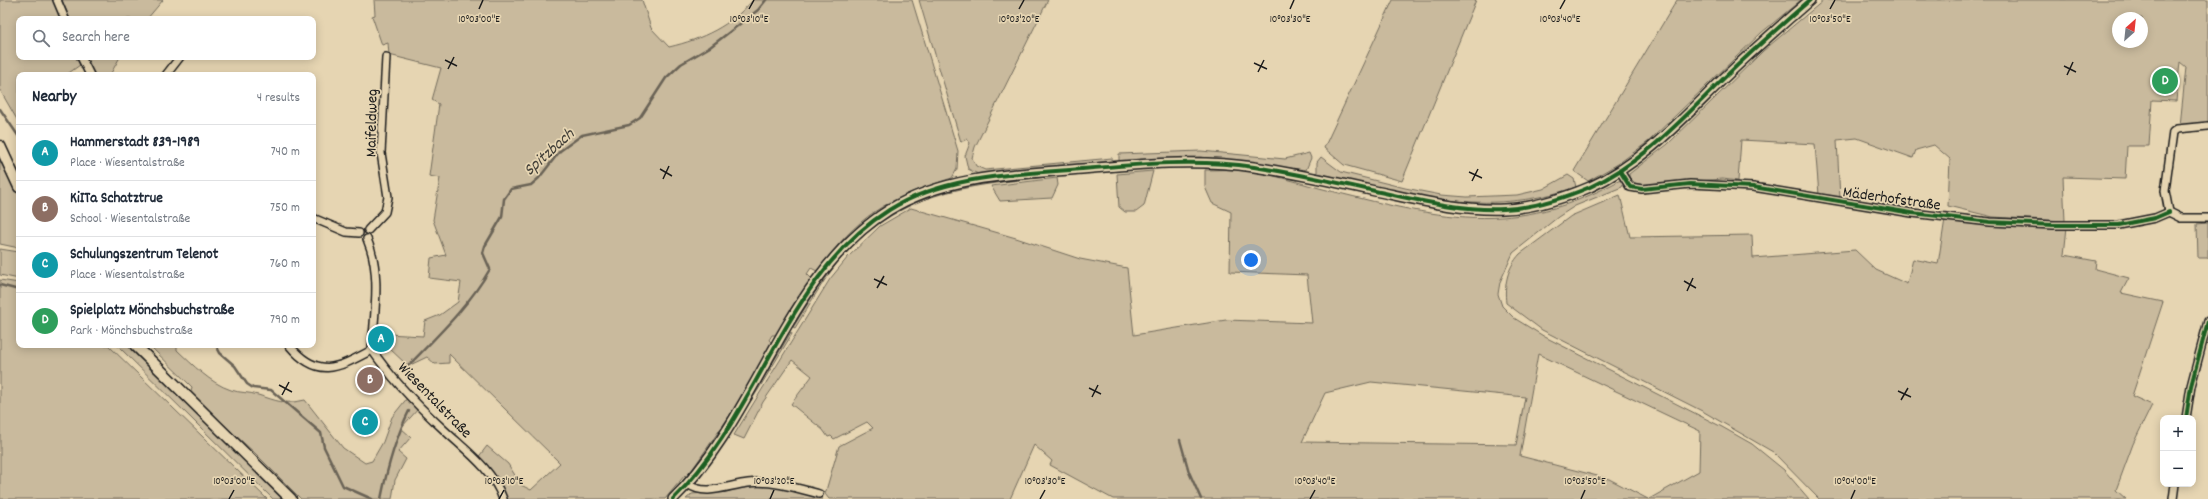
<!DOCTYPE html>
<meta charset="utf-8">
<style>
:root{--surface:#fff;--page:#f6f6f7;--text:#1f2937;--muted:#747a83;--line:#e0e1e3;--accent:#2563eb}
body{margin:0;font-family:Dekko,sans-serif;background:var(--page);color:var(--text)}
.controls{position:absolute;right:12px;bottom:12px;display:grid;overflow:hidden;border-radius:8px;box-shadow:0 2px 10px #0003}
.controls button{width:36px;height:36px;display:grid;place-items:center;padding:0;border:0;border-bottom:1px solid var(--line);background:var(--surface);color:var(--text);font:20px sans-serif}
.compass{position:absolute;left:2112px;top:12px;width:36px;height:36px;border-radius:50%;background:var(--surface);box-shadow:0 2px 10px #0003;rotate:27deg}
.you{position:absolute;left:1251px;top:260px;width:14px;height:14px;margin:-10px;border:3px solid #fff;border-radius:50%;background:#1a73e8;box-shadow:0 0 0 6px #1a73e833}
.badge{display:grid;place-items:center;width:26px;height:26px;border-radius:50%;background:var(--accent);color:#fff;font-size:13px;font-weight:700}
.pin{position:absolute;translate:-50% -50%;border:2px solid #fff;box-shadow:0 1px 4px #0006}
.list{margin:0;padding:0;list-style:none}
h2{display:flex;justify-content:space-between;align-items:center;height:52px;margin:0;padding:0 16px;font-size:17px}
h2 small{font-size:13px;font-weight:400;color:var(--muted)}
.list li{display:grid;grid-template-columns:26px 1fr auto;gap:12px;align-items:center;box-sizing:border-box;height:56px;padding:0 16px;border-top:1px solid var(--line)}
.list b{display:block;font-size:15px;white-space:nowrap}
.list p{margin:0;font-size:13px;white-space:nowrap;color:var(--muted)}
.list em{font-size:13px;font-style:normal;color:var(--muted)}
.icon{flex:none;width:22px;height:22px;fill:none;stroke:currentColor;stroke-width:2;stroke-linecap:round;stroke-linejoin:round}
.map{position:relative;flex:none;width:2208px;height:499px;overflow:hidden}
.search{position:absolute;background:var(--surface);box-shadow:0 2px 10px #0003;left:16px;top:16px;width:300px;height:44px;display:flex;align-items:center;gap:10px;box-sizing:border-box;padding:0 14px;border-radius:8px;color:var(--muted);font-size:15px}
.panel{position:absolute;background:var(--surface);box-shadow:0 2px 10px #0003;left:16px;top:72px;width:300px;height:276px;border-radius:8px}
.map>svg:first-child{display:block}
.green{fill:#c9ba9d;stroke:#726b5c;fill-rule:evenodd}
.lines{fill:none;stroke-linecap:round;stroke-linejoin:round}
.stream{stroke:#6a6356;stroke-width:2.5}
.minor-casing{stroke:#1c1c1c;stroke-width:10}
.tertiary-casing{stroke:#1c1c1c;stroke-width:12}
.secondary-casing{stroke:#1c1c1c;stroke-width:13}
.minor{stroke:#e6d5b2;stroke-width:7}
.tertiary{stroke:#e6d5b2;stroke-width:9}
.secondary{stroke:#e6d5b2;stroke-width:10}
.cycleway-casing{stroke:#e6d5b2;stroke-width:6}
.cycleway{stroke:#1b5e20;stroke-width:4}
.ticks{fill:none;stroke:#1c1c1c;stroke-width:1.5}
.labels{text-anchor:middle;stroke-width:3.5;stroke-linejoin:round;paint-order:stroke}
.street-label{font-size:16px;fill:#1c1c1c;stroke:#e6d5b2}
.water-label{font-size:17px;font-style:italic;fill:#434039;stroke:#e6d5b2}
.ticks-label{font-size:10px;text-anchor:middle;fill:#1c1c1c;stroke:#e6d5b2;stroke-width:3.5;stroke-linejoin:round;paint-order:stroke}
</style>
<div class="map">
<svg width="2208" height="499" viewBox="0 0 2208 499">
<rect width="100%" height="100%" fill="#e6d5b2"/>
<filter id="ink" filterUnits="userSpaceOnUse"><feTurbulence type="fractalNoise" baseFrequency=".025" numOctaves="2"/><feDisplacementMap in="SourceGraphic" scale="8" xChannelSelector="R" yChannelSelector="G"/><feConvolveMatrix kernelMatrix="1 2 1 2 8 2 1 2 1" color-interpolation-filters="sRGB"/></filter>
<g filter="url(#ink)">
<g class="green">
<path d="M0,0H53L61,19H19V57H77L80,65L66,75H19V123L0,90Z"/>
<path d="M62,0H163L147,19H70Z"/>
<path d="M374,0H642L651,28L669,47C703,39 730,26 753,0H912L958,151L957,169L952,178C885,199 859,215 817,271L811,268L807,274L812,279L778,335H772L769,340L773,344L730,415L687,477L685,475L665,499H504L477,459L487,446L508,464L521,485L531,490L560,463L449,354V363L435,364L427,357L408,366L388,347L387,334L423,336L425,321L440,315L458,302L461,282L429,278L431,258L446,255L433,220L440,178L429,176L439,104L432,100L441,68L389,55L388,43L382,45L372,16L375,15Z"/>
<path d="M919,0H1048L975,147L972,158L976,166L985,170L1112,158V161L978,174L968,169L965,156L970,143L967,139L961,142Z"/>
<path d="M1393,0H1476L1402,181L1344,165L1324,148Z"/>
<path d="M1677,0H1801L1761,33L1649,141L1618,164L1588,181L1574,171Z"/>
<path d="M1824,0H2208V124L2180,126L2186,67L2180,62L2176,101L2152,100L2149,146H2127L2125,179L2063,177L2065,221L1993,217L1948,206L1950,159L1934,145L1916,150L1913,158L1857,138L1837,140L1840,199L1819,195L1815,144L1741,140L1738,181L1723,179L1644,185L1635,183L1629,177V174L1668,144L1763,51ZM2118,18H2142V42H2118Z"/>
<path d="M86,57H120L110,75H94Z"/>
<path d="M1201,151L1285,159L1309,153L1311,158L1306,170L1200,157L1119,161V154Z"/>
<path d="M0,155L19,196V248L0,244Z"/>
<path d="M1321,157L1341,172L1405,188L1441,195L1467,197L1517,195L1543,189L1568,175L1574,179L1576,187C1483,219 1409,194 1317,173V162Z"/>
<path d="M1205,170C1217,170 1229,169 1241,170C1269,173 1296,182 1323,189C1436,217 1514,240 1622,179L1624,183L1622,187L1575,206L1558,217L1513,253L1500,282L1498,294L1502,306L1514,318L1545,337L1722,427L1752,444L1784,470L1809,499H1649L1699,471L1700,431L1538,354L1520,456L1609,479L1648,499H1113L1050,465L1052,461L1034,445L1010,499H829L825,494L839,446L873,428L867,422L834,439L831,436L828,437L823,430L791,404L812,376L792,360L763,402L744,439L734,435L830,279L848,257L880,226L911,208L1016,238L1080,259L1127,268L1134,335L1226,320L1312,323L1307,275L1230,272L1231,212L1212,203L1205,187ZM1371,382L1525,397L1516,445L1302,442L1325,393Z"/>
<path d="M1153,171L1144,206L1136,212H1125L1119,207L1117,174Z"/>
<path d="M1054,174L1055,176C971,186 905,188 844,255C825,276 810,304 795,328L793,327C809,302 823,277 842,254C897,188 975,183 1054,174Z"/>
<path d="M1057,178L1058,185L1052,198L1000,201L991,186Z"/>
<path d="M1620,195L1630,237L1752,235L1753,258L1855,250L1876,270L1907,284L1913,259L1938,264L1945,219L2067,227L2064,255L2096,261L2095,269L2129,278L2121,293L2163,302L2132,396L2152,405L2133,444L2116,490L2126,499H1819L1773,452L1704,412L1542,330L1506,303C1504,285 1507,268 1520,254L1571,216Z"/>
<path d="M2208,223V258H2198L2197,224Z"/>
<path d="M0,249L19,252V279L0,275Z"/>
<path d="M0,280L19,283V345H108L267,499H0Z"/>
<path d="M791,332L792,334L758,390L699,479L698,478L757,389Z"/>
<path d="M117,345H128L283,499H273Z"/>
<path d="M149,345H177V350C193,365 210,383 231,390C239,393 249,392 258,395C278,401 283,405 305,400L343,448L365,463L372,461L383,442L392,417L408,397L419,408L401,428L411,437L398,452L406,459L395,480L392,499H301L256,454L190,394L192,387Z"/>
<path d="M757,484L800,491L823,499H686L692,494L729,491Z"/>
</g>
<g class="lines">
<g class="stream">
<path d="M0,109L19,137"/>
<path d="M0,285L19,290"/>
<path d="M216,345L220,353L235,366L247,384L253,388L271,390L321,433L324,447L343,486L372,499"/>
<path d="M408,366C437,336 469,306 490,269L483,253L485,246L502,217L504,199L511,189L531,185L539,178L560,151L582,135L629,125L640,118L666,78L681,64L710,47L758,10L766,0"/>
<path d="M1180,440L1189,472L1201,499"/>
<path d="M381,499C387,469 395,439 409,411"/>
</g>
<defs>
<g id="minor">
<path d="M57,0L65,19"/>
<path d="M81,57L90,75"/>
<path d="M166,75L180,57"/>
<path d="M1620,171L1630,187L1642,189L1690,184L1753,187L1912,213L1990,222L2053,225H2119L2155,218L2169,212"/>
<path d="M2169,212L2165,191L2173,132L2177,129L2208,126"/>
<path d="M2169,212L2181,218H2208"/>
<path d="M313,218L346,232L359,233"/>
<path d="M368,230L385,212L388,197L381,153L386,57"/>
<path d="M367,239C382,273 374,314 372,350C391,378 417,405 442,428C465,450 492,468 503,499"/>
<path d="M289,345C318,380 338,368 372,350"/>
<path d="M2186,418L2191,386L2208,321"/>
<path d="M688,484C705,497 729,485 748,483C772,480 797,488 819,494"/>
<path d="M2173,499L2175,484"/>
</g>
<path id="tertiary" d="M673,499C759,416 785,275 889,210C945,175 1019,174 1082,169C1139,164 1198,159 1254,167C1295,173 1335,182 1375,191C1418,200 1461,211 1504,209C1533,208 1564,198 1590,187C1643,163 1683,118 1723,79C1751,52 1780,26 1810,0"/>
<g id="secondary">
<path d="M0,146L19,187"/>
<path d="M135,345L291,499"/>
</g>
</defs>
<use href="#minor" class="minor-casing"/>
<use href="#tertiary" class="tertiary-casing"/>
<use href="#secondary" class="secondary-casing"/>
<use href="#minor" class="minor"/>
<use href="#tertiary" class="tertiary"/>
<use href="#secondary" class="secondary"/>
<defs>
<g id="cycleway">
<path d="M1620,171L1630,187L1642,189L1690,184L1753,187L1912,213L1990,222L2053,225H2119L2155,218L2169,212"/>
<path d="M2186,418L2191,386L2208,321"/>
<path d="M673,499C759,416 785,275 889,210C945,175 1019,174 1082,169C1139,164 1198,159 1254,167C1295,173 1335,182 1375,191C1418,200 1461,211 1504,209C1533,208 1564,198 1590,187C1643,163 1683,118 1723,79C1751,52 1780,26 1810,0"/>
</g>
</defs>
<use href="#cycleway" class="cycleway-casing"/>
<use href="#cycleway" class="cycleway"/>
</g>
</g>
<path class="ticks" d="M479,9L483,0M749,9L754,0M1019,9L1024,0M1290,9L1294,0M1560,9L1565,0M1830,9L1835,0M445,60L457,66M1254,63L1267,69M2064,66L2076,72M448,69L454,57M1258,72L1264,60M2067,75L2073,62M660,169L672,176M1469,172L1482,178M663,179L669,166M1472,181L1478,169M874,279L887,285M1684,281L1696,288M877,288L884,276M1687,291L1693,278M279,385L292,392M1089,388L1101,394M1898,391L1911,397M282,395L289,382M1092,397L1098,385M1901,400L1908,388M229,499L234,490M499,499L504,490M770,499L774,490M1040,499L1045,490M1310,499L1315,490M1581,499L1585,490M1851,499L1855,490"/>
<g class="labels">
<g class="street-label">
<text transform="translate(370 123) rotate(-89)" y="6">Maifeldweg</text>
<text transform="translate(1892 197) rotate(8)" y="6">Mäderhofstraße</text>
<text transform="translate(436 399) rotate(46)" y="6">Wiesentalstraße</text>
</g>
<g class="water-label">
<text transform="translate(548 151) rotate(-42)" y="6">Spitzbach</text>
</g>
</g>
<g class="ticks-label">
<text x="479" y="22">10°03'00"E</text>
<text x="749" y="22">10°03'10"E</text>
<text x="1019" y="22">10°03'20"E</text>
<text x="1290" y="22">10°03'30"E</text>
<text x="1560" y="22">10°03'40"E</text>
<text x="1830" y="22">10°03'50"E</text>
<text x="234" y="484">10°03'00"E</text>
<text x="504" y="484">10°03'10"E</text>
<text x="774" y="484">10°03'20"E</text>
<text x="1045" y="484">10°03'30"E</text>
<text x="1315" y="484">10°03'40"E</text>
<text x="1585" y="484">10°03'50"E</text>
<text x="1855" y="484">10°04'00"E</text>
</g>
</svg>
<div class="controls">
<button>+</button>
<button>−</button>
</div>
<svg class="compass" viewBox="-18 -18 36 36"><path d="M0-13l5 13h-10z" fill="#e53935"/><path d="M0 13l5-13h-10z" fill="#747a83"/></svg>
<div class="you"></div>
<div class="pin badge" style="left:381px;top:339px;background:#0f9aa8">A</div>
<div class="pin badge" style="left:370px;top:380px;background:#8d6e63">B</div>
<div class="pin badge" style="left:365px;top:422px;background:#0f9aa8">C</div>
<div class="pin badge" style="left:2165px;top:81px;background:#2e9e5b">D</div>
<div class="search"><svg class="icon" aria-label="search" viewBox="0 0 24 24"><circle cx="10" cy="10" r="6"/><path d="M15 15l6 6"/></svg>Search here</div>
<section class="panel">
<h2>Nearby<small>4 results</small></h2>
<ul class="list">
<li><span class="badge" style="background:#0f9aa8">A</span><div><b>Hammerstadt 839-1989</b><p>Place · Wiesentalstraße</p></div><em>740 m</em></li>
<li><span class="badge" style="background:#8d6e63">B</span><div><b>KiITa Schatztrue</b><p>School · Wiesentalstraße</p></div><em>750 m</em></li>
<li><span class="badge" style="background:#0f9aa8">C</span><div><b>Schulungszentrum Telenot</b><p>Place · Wiesentalstraße</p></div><em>760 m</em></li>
<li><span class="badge" style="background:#2e9e5b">D</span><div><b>Spielplatz Mönchsbuchstraße</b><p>Park · Mönchsbuchstraße</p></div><em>790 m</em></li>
</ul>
</section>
</div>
